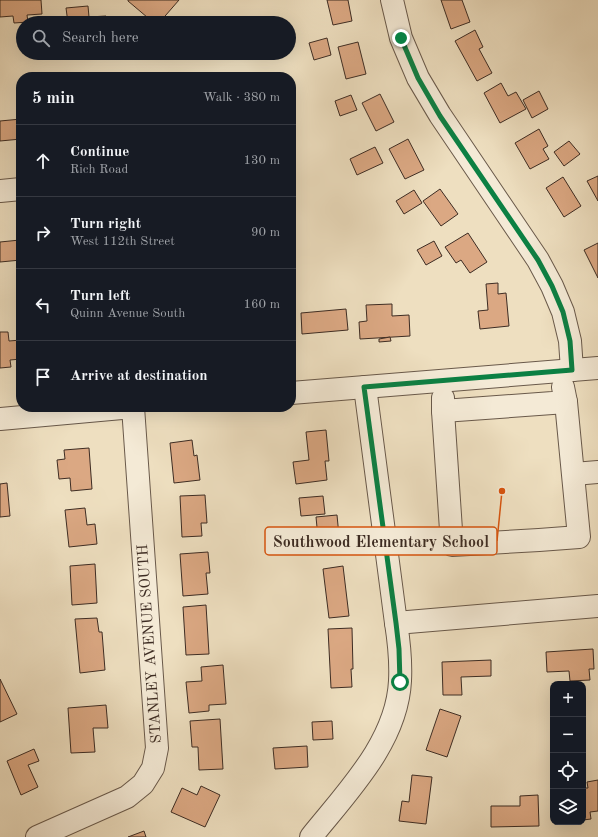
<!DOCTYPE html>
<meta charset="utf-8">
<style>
:root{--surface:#171b24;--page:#20242c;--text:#f1f3f6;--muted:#9ea1a6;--line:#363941}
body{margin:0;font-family:"Old Standard TT",serif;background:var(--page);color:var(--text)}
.controls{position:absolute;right:12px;bottom:12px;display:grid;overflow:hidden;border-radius:8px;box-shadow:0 4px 16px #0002}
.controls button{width:36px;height:36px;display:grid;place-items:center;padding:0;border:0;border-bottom:1px solid var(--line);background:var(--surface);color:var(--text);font:20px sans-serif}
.stop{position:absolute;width:12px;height:12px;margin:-9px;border:3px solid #0b8043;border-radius:50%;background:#fff}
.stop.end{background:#0b8043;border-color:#fff;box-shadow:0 1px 4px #0008}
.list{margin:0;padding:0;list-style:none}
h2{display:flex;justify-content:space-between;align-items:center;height:52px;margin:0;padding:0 16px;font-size:17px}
h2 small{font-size:13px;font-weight:400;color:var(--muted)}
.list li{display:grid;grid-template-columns:26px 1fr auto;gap:12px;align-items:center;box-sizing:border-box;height:72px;padding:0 16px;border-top:1px solid var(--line)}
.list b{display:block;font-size:15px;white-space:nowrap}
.list p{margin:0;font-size:13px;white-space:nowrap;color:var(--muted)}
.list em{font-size:13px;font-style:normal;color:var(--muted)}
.icon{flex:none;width:22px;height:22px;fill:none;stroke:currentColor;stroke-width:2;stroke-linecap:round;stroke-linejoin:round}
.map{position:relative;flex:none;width:598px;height:837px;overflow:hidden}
.search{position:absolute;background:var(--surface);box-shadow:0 4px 16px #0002;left:16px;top:16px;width:280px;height:44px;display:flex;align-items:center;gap:10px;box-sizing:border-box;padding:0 14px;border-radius:22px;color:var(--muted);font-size:15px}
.panel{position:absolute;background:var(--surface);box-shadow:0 4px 16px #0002;left:16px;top:72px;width:280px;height:340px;border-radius:16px}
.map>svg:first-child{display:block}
.building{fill:#dba883;stroke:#3d2c23}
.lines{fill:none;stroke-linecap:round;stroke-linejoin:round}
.minor-casing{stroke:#69594a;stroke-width:24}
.minor{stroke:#f4ead6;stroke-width:22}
.route{stroke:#0b8043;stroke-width:5}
.labels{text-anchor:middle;stroke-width:4;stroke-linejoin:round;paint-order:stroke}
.street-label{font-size:15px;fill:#3d2c23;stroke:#f4ead6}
.leader{fill:none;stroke:#d7540e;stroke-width:1.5}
.callout-dot{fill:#d7540e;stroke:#f4ead6;stroke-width:1.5}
.callout{fill:#f4ead6;stroke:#d7540e;stroke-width:1.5}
.callout-label{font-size:16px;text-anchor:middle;font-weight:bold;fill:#3d2c23}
</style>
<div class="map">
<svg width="598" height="837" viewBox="0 0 598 837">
<rect width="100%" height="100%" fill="#eedfc0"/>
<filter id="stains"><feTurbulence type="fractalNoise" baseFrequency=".005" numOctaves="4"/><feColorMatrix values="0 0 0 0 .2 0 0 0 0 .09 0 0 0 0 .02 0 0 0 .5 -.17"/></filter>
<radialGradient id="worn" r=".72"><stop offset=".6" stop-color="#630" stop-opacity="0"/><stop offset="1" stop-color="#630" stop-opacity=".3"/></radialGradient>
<g class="building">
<path d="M0,0H41L42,14L27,15L28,22L14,23L13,16L0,17Z"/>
<path d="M128,0H179L159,23H154L128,1Z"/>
<path d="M327,0H348L352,21L333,25Z"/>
<path d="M441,0H462L470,22L451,29Z"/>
<path d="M88,6L89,17L106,16V23H68L66,8Z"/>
<path d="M475,30L483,47L479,49L492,73L477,81L455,41Z"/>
<path d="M327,38L331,55L314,60L309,43Z"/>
<path d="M358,42L366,74L346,79L338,47Z"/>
<path d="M501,83L508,96L516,92L526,109L500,123L484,93Z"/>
<path d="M539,91L548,109L532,118L523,100Z"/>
<path d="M380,94L394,122L376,131L362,103Z"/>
<path d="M351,95L357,110L340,116L335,101Z"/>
<path d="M21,119V139L0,141V121Z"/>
<path d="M539,129L548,146L543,149L549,159L530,169L515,143Z"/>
<path d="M408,139L424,170L405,179L389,149Z"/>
<path d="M569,141L580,154L564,166L554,152Z"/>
<path d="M375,147L383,163L357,175L350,159Z"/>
<path d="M598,176V201L587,181Z"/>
<path d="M563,177L581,206L564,217L546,188Z"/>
<path d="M440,189L458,214L441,226L423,201Z"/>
<path d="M414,190L422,203L404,214L396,201Z"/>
<path d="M468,233L487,262L470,273L461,260L456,263L445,247Z"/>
<path d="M20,240L21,260L0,262V242Z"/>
<path d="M434,241L442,256L426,265L417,250Z"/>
<path d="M598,243V278L584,250Z"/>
<path d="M498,283V294L506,293L509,326L480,329L478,311L488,310L486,284Z"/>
<path d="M392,304V316L409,315L410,336L360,339L359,322L367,321L366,305Z"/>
<path d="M346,309L348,330L302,334L301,313Z"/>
<path d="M0,332H8L9,341L21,340V359L10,360L11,367L0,368Z"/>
<path d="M390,337L391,341L379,342V339Z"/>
<path d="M326,430L329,461H325L327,480L296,484L293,462L309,460L306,432Z"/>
<path d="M192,440L194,456L197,455L200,480L174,483L170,443Z"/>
<path d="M89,448L92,489L71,491L70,478L59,479L57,460L65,459L64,450Z"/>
<path d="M7,483L10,516L0,517V484Z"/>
<path d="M205,495L207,523H201L202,536L182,537L180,496Z"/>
<path d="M323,496L325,514L301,516L299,498Z"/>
<path d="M85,508L87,525L95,524L97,544L69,547L65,510Z"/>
<path d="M337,515L340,546L319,548L316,517Z"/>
<path d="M208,552L210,573H206L208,594L183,596L180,554Z"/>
<path d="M95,564L97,603L72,605L70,566Z"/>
<path d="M343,566L349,616L329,618L323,569Z"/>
<path d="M206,605L209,654L186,655L183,607Z"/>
<path d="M97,618L99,632H102L105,670L80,673L75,619Z"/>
<path d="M352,628L353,669H351L352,687L331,688L328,629Z"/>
<path d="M593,649L594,669H589L590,680L570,681L569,671L547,672L546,652Z"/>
<path d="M491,660V676L461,677L462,695H443L442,662Z"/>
<path d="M223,665L226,704L209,705V711L189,713L186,682L202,681L201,667Z"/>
<path d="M0,679L17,714L0,722Z"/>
<path d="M106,705L108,728H93L95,752L71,753L68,708Z"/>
<path d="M440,709L461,716L447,757L426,750Z"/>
<path d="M220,719L223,769L199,770L198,747H192L190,721Z"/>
<path d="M332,721L333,739L313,740L312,722Z"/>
<path d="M307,746L308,767L275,769L273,748Z"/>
<path d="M34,749L39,761L28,765L38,787L21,795L7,761Z"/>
<path d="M412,775L432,777L426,824L399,821L402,801L409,802Z"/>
<path d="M598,780V811L590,812L591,819L583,820V788H588L587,782Z"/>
<path d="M201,786L220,795L205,827L171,812L182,788L197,795Z"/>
<path d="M538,795L539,826L491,827V806H520V796Z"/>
<path d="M555,822H571L555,824Z"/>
<path d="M144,831L146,837H128Z"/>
</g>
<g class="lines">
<defs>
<g id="minor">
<path d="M392,0L401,38L418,78L440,115L538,260L552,286L563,312L570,341L572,370"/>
<path d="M0,191L21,189"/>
<path d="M291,393L598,368"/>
<path d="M443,398V411L566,402L563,387"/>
<path d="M443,411L452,545L539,540L579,537L566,402"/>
<path d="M0,419L133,407"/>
<path d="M574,474L598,472"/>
<path d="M396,623L598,606"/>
<path d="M37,837L127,797L143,784L153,768L157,748L133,407"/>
<path d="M311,837C347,792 397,742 400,681C401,662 399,642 396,623L365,387"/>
</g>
</defs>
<use href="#minor" class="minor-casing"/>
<use href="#minor" class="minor"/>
</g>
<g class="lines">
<path class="route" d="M400,682L399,649L396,623L364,387L572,370L570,341L563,312L552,286L538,260L440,116L418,78L401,38"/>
</g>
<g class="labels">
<g class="street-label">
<text transform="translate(149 644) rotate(-94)" y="5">STANLEY AVENUE SOUTH</text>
</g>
</g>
<path class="leader" d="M502 491L497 541"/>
<circle class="callout-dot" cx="502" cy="491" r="4"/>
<rect class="callout" x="265" y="527" width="232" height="28" rx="4"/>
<g class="callout-label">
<text x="381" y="547">Southwood Elementary School</text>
</g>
<rect width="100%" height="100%" filter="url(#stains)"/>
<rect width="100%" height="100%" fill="url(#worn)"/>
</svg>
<div class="controls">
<button>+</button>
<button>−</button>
<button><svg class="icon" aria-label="locate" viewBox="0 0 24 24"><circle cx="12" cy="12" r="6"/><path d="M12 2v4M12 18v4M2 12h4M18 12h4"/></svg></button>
<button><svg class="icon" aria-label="layers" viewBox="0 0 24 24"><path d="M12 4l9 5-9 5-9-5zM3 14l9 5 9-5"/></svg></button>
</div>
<div class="stop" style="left:400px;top:682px"></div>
<div class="stop end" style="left:401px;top:38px"></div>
<div class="search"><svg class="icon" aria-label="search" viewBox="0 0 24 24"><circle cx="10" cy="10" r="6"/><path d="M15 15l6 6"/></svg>Search here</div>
<section class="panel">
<h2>5 min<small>Walk · 380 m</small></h2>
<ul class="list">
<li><svg class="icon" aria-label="ahead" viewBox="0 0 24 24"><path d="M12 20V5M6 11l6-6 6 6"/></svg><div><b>Continue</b><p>Rich Road</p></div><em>130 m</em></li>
<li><svg class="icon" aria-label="right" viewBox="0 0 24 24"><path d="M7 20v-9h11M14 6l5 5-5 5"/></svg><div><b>Turn right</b><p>West 112th Street</p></div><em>90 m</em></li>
<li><svg class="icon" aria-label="left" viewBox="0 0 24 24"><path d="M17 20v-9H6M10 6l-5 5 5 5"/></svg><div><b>Turn left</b><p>Quinn Avenue South</p></div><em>160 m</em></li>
<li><svg class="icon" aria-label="arrive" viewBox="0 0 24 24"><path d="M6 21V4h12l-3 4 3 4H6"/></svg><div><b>Arrive at destination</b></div></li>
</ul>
</section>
</div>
